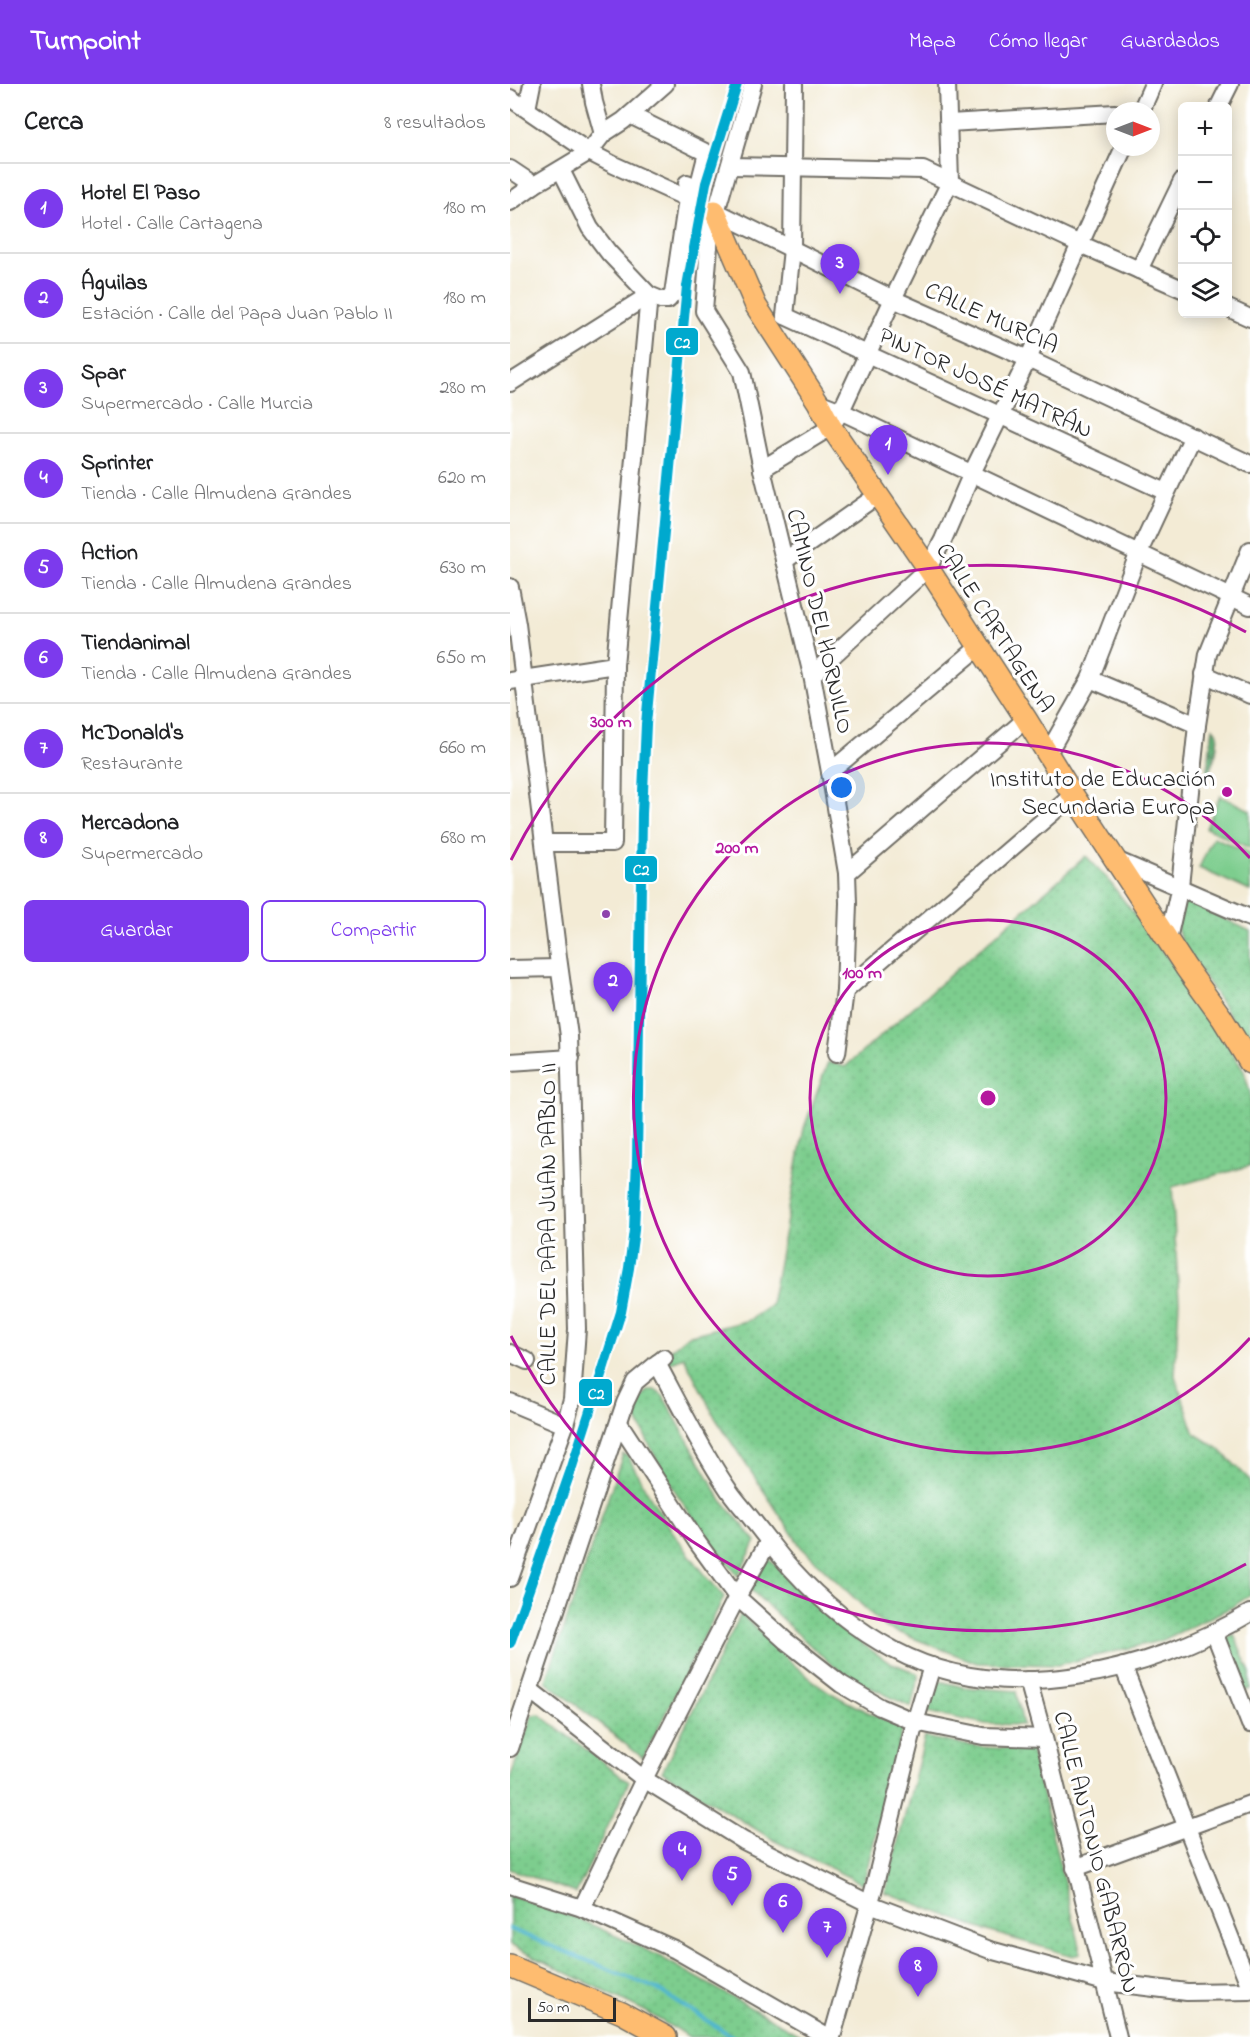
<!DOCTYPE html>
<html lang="es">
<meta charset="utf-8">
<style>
:root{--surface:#fff;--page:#f2f2f2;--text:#202124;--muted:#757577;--line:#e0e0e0;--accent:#7c3aed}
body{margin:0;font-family:"Indie Flower",sans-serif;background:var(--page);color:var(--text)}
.controls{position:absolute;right:18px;top:18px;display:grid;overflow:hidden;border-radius:9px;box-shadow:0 3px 15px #0003}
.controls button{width:54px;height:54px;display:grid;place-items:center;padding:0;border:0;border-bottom:2px solid var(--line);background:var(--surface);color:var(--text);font:30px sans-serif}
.compass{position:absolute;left:596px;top:18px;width:54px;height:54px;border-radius:50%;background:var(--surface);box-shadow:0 3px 15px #0003;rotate:90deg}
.scale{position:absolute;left:18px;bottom:15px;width:88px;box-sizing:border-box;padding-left:6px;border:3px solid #2b2b2b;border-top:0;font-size:16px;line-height:21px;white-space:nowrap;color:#2b2b2b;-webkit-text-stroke:4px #fff;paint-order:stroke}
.you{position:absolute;left:332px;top:704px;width:21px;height:21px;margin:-15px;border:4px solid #fff;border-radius:50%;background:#1a73e8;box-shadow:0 0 0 9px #1a73e833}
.badge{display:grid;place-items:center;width:39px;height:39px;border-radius:50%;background:var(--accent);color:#fff;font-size:20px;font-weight:700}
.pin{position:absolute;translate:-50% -50px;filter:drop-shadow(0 2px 3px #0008)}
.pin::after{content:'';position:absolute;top:32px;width:21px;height:18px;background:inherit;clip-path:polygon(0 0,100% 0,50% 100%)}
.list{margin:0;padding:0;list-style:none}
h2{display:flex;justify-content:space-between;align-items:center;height:78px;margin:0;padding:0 24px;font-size:26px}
h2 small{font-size:20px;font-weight:400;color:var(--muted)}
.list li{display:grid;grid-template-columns:39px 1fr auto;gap:18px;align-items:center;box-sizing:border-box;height:90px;padding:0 24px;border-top:2px solid var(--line)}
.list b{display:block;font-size:22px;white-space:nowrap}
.list p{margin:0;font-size:20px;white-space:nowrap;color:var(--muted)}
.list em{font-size:20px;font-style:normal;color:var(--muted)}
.actions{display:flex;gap:12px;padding:18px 24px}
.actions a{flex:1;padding:14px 0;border:2px solid var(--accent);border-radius:9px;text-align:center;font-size:21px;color:var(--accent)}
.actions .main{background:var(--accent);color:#fff}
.icon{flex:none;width:33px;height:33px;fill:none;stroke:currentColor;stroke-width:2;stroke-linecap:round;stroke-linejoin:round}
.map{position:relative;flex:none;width:740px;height:1953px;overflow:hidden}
header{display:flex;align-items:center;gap:36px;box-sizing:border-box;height:84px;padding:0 30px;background:var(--accent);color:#fff}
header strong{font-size:28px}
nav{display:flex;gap:33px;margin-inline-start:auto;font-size:21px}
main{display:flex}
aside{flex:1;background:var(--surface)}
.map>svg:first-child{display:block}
.green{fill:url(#green-dots);stroke:#547c5c;stroke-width:1.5}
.forest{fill:url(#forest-firs);stroke:#486e52;stroke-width:1.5}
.pitch{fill:#7dcd8e;stroke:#547c5c;stroke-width:1.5}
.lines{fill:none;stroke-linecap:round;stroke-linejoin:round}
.stream{stroke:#50b6cf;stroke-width:4}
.minor-casing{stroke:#716e66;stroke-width:20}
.major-casing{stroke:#716e66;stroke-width:24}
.minor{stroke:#fff;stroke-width:16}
.major{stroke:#febc70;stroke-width:21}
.rail-1-casing{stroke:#fff;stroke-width:15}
.rail-1{stroke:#00a9ce;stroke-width:10}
.ring{fill:none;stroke:#b5179e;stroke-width:3}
.poi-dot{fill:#b5179e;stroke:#fff;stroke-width:2}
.bus-dot{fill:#8e44ad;stroke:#fff;stroke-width:2}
.labels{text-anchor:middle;stroke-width:6;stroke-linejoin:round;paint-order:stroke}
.street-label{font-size:24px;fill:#2b2b2b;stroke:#fff}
.poi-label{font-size:24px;fill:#2b2b2b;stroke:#fff;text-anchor:end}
.centre{fill:#b5179e;stroke:#fff;stroke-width:3}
.ring-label{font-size:18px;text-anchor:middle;font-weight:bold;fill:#b5179e;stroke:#fff;stroke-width:6;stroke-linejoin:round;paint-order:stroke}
.line-badge{stroke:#fff;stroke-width:2}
.badge-label{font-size:16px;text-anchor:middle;font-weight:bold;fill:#fff}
</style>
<header>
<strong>Turnpoint</strong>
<nav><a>Mapa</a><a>Cómo llegar</a><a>Guardados</a></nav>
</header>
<main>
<aside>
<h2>Cerca<small>8 resultados</small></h2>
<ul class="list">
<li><span class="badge">1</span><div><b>Hotel El Paso</b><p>Hotel · Calle Cartagena</p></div><em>180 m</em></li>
<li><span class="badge">2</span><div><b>Águilas</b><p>Estación · Calle del Papa Juan Pablo II</p></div><em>180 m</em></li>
<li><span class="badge">3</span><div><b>Spar</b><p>Supermercado · Calle Murcia</p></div><em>280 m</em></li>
<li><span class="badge">4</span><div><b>Sprinter</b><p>Tienda · Calle Almudena Grandes</p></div><em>620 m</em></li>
<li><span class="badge">5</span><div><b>Action</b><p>Tienda · Calle Almudena Grandes</p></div><em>630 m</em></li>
<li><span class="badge">6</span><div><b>Tiendanimal</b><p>Tienda · Calle Almudena Grandes</p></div><em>650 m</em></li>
<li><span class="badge">7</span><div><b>McDonald's</b><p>Restaurante</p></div><em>660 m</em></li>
<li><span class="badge">8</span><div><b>Mercadona</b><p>Supermercado</p></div><em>680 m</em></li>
</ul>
<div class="actions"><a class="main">Guardar</a><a>Compartir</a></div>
</aside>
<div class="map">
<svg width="740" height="1953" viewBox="0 0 740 1953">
<defs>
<pattern id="green-dots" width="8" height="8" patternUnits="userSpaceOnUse" patternTransform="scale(1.5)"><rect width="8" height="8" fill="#7dcd8e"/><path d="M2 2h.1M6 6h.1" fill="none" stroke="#6cb07b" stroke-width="1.8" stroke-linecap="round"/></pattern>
<pattern id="forest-firs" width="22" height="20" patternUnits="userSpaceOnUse" patternTransform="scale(1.5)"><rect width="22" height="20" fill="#66b079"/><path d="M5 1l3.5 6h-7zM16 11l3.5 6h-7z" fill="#548f63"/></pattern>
</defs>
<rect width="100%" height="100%" fill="#fff"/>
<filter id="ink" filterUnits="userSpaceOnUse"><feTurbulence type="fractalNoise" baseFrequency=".0167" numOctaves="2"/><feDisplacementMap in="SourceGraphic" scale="12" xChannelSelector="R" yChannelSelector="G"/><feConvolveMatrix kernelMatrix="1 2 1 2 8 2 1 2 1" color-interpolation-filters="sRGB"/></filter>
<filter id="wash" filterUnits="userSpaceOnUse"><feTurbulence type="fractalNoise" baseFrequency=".008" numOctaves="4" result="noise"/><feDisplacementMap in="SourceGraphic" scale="24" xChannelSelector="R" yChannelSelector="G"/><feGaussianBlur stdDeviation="1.35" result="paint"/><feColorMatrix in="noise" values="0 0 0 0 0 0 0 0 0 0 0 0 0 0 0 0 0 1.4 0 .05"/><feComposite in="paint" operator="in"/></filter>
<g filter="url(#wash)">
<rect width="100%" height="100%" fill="#f3ebd5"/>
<g class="green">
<path d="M576,772L596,793L685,910L734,987L740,1008V1082L662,1103L669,1217L665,1292L685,1350L708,1364L740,1396V1511L722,1523L653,1556L548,1581L467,1579L375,1543L291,1463L206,1335L174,1273L131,1290L177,1252L239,1236L261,1221L294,1044L318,978L335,983Z"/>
<path d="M675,816L740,847V963L672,859L667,844Z"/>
<path d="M141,1306H145L153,1312L210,1414L246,1457L228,1492C199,1456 170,1419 148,1378C140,1363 133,1347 125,1331C129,1322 131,1309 141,1306Z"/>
<path d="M113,1370L118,1372C143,1423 177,1471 214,1513L133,1674L36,1597Z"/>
<path d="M257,1473L324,1540L377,1577L409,1590L401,1623L337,1592L306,1567L241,1506Z"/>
<path d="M231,1530C258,1557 286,1586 318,1607C342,1622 368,1633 393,1644L353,1800L267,1758L152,1688Z"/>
<path d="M724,1550L740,1589V1605L729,1609L709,1557Z"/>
<path d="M426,1596L453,1603L506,1607L513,1641L476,1640L417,1628Z"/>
<path d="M29,1630L119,1698L66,1809L0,1785V1695L22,1631Z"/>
<path d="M415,1653C454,1662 481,1665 521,1665L570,1862V1869L563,1872L474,1846L375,1808Z"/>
<path d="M0,1811L67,1834L147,1871L293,1953H179L135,1927L0,1861Z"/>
</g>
<path class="forest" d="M703,644L708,650L706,669L698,692H696Z"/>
<g class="pitch">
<path d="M710,712L740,726V764L696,744Z"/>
<path d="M703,753L740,769V807L689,784Z"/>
</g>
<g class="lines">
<path class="stream" d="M0,1845L147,1905L223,1953"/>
</g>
</g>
<g filter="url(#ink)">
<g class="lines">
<defs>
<g id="minor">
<path d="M81,0L84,18L93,50"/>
<path d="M243,0L200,149L194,227L232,288L252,385L302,591L320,688L337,789L338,819L335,907L327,969"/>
<path d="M0,14L79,68L104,81L205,127L383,215L518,275L740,380"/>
<path d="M709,22L720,0"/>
<path d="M17,25L22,0"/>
<path d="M631,27L643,0"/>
<path d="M120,31L197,69L188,104L177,99"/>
<path d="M439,39L605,29"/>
<path d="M614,63L570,160L672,205"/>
<path d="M220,82L413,86L570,160L518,275L462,389L433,456L418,484L302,591"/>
<path d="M0,85L24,101"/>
<path d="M51,86L80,144L99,169L139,211L151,216H158L163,210L177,115"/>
<path d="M0,118L24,101L79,68L93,50L113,37L155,0"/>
<path d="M629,186L672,97"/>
<path d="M718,224L740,234"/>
<path d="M275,232L656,408"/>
<path d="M275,232L282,165L284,0"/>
<path d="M0,299L139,211"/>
<path d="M308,318L326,325L740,522"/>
<path d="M252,385L321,343L331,327L383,215L440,98L437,0"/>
<path d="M274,477L368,411"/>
<path d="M0,503L7,540L48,873L59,952L67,1245L62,1315L55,1341L0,1494"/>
<path d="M694,590L740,611"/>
<path d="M580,595L687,641"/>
<path d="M0,597L105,581"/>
<path d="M538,669L580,595L629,468L683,352"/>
<path d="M320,688L469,563"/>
<path d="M35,759H103L105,581L139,211"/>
<path d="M606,776L740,834"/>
<path d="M337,789L516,635"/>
<path d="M658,855L670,802L687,641L698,570L740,466"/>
<path d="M0,885L49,884"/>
<path d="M335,907L563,711"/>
<path d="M0,978L61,974"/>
<path d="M0,1269L17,1277"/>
<path d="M147,1279C169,1320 190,1363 216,1402C224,1415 235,1426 244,1438C256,1453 268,1470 281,1484C310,1516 346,1546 384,1566C494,1625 639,1589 740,1529"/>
<path d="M0,1318L55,1341"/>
<path d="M109,1339L187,1458L227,1513L276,1557L331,1600L370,1623L405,1638L473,1652L534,1654"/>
<path d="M704,1548L740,1640"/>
<path d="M613,1582L740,1903"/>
<path d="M518,1596L534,1654L608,1953"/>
<path d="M20,1606L134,1695L234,1757L360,1820L480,1866L595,1898L677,1908L740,1907"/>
<path d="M0,1664L115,1319L125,1298L154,1274"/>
<path d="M565,1784L740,1720"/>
<path d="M0,1801L72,1824L166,1866L317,1953"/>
<path d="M72,1824L134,1695L227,1513L259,1457"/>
<path d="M322,1953L364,1804L405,1638L422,1582"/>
</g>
<g id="major">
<path d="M205,127L246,222L308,318L321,343L418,484L516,635L563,711L676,884L712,934L740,979"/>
<path d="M0,1882L112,1929L156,1953"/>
</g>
</defs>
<use href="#minor" class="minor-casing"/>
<use href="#major" class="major-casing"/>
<use href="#minor" class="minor"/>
<use href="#major" class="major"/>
<defs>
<path id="rail-1" d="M0,1559L61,1386L85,1311L111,1228L119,1184L124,1146L127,1075L132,730L136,640L177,202L196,99L227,0"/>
</defs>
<use href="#rail-1" class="rail-1-casing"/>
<use href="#rail-1" class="rail-1"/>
</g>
</g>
<g class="ring">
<circle cx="478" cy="1014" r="178"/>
<path d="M740 1254A355 355 0 1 1 740 774"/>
<path d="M736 1480A533 533 0 0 1 1 1252M1 776A533 533 0 0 1 736 548"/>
</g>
<circle class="poi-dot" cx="717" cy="708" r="6"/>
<circle class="bus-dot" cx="96" cy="830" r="5"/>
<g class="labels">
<g class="street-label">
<text transform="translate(482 233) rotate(24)" y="8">CALLE MURCIA</text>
<text transform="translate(476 298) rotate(25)" y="8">PINTOR JOSÉ MATRÁN</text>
<text transform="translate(311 537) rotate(77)" y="8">CAMINO DEL HORNILLO</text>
<text transform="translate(486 543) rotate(57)" y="8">CALLE CARTAGENA</text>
<text transform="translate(37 1140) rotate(-90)" y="8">CALLE DEL PAPA JUAN PABLO II</text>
<text transform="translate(587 1768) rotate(76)" y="8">CALLE ANTONIO GABARRÓN</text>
</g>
<g class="poi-label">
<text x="705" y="702">Instituto de Educación<tspan x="705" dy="28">Secundaria Europa</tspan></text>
</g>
</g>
<circle cx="478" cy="1014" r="9" class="centre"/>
<g class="ring-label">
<text x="101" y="643">300 m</text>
<text x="227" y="769">200 m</text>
<text x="352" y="894">100 m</text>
</g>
<g class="line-badge">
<rect x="155" y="243" width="34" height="29" rx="6" fill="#00a9ce"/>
<rect x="114" y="771" width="34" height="28" rx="6" fill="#00a9ce"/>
<rect x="68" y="1294" width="35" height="29" rx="6" fill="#00a9ce"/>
</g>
<g class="badge-label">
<text x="172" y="264">C2</text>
<text x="131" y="791">C2</text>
<text x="86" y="1315">C2</text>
</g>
</svg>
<div class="controls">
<button>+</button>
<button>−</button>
<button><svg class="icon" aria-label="locate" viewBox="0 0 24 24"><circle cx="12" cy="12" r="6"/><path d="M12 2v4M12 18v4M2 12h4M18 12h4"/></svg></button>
<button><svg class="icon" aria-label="layers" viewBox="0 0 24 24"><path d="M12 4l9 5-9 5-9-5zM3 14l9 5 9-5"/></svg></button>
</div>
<svg class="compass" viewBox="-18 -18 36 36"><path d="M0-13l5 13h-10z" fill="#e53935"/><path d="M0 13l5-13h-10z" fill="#757577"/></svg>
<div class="scale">50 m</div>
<div class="you"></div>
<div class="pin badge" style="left:378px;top:391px">1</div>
<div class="pin badge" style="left:103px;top:928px">2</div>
<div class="pin badge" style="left:330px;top:210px">3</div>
<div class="pin badge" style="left:172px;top:1797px">4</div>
<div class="pin badge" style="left:222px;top:1822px">5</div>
<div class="pin badge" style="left:273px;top:1849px">6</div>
<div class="pin badge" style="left:317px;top:1874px">7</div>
<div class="pin badge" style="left:408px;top:1913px">8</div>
</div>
</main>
